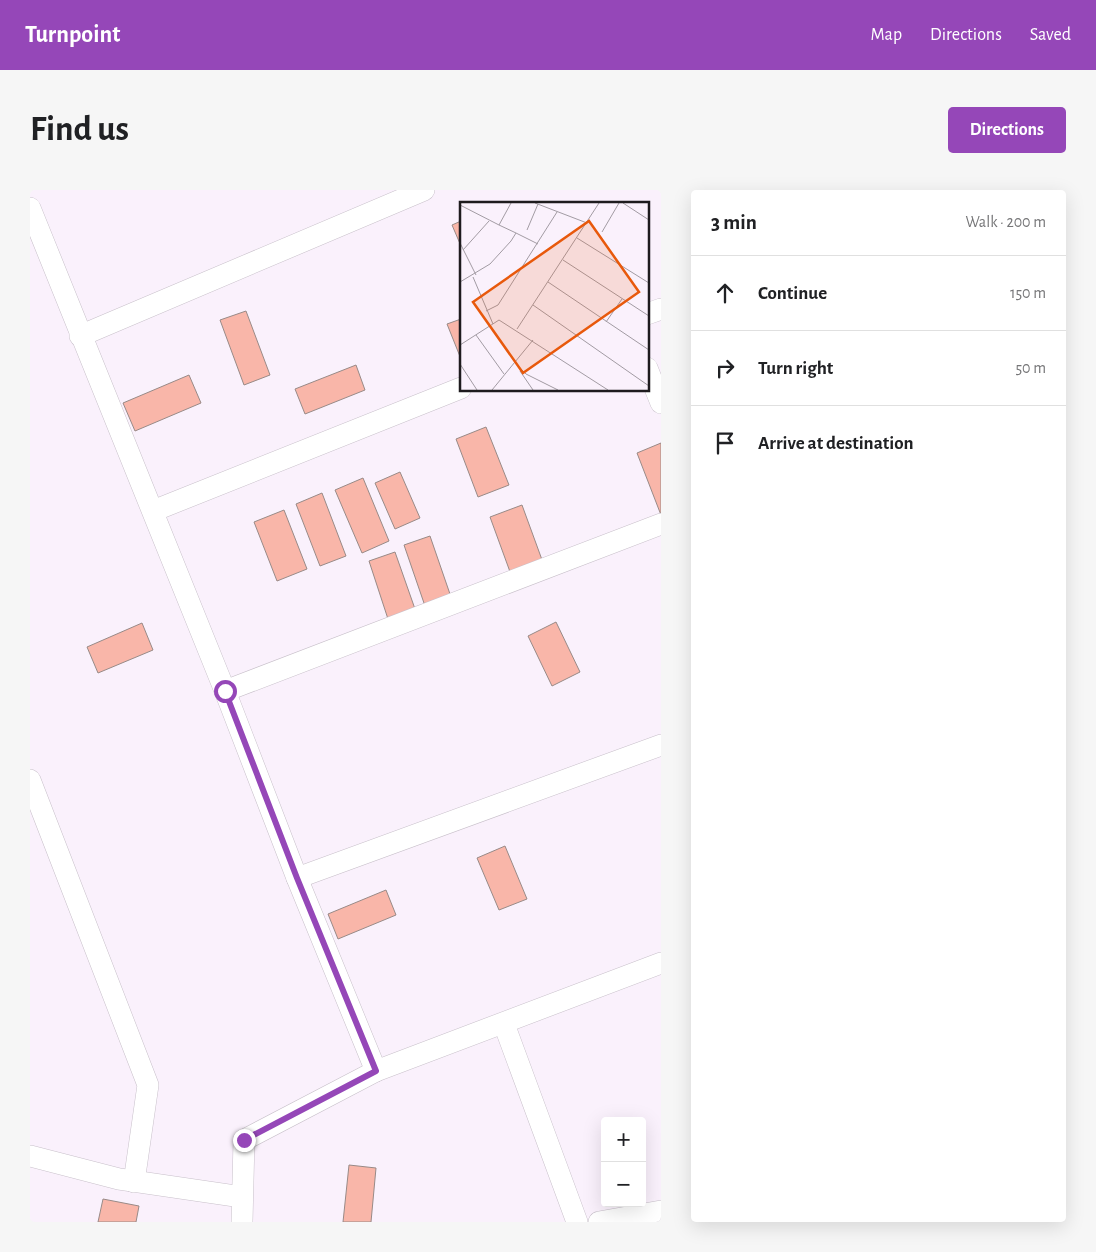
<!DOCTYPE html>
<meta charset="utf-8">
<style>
:root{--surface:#fff;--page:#f6f6f6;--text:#202124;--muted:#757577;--line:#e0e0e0;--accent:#9547b8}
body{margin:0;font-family:"Alegreya Sans",sans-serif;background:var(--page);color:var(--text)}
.controls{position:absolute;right:15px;bottom:15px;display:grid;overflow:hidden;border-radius:5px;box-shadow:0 5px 20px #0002}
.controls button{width:45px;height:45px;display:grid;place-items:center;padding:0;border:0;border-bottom:1px solid var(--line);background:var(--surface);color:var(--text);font:25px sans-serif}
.stop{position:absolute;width:15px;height:15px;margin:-11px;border:4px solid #9547b8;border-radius:50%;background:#fff}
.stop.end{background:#9547b8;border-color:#fff;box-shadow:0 1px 5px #0008}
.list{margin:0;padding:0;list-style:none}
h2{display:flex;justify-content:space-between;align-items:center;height:65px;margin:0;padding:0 20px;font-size:21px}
h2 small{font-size:16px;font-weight:400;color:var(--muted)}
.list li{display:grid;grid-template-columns:32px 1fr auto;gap:15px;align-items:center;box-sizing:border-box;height:75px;padding:0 20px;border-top:1px solid var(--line)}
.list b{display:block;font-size:19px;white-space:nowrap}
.list em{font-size:16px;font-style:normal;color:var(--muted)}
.icon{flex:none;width:28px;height:28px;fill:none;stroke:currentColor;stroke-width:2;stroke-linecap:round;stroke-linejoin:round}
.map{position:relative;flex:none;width:631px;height:1032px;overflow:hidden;border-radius:5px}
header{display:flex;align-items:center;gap:30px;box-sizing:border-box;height:70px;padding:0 25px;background:var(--accent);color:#fff}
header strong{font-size:24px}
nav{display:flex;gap:28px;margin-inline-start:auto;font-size:18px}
.intro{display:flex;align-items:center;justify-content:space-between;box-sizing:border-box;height:120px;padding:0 30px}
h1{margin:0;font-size:35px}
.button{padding:12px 22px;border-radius:5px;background:var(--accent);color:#fff;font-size:18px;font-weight:700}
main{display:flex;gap:30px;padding:0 30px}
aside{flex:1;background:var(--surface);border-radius:5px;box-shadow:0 5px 20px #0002}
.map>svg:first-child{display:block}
.building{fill:#f9b6a9;stroke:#988a87}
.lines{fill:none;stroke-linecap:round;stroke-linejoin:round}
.minor-casing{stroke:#c8c0ca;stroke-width:22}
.minor{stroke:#fff;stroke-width:21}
.route{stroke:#9547b8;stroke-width:6}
.inset-road{fill:none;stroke:#a29ba3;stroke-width:1}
.view{fill:#e8590c;fill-opacity:0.15;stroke:#e8590c;stroke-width:2.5}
.inset-edge{fill:none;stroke:#1e1b1e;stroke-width:2.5}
</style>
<header>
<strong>Turnpoint</strong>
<nav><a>Map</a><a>Directions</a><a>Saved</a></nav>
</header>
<div class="intro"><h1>Find us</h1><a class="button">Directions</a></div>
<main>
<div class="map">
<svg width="631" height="1032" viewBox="0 0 631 1032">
<rect width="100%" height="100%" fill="#faf1fc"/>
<g class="building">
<path d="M431,31V56L422,35Z"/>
<path d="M216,121L240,185L214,195L190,130Z"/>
<path d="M431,129V169L417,134Z"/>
<path d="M326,175L335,200L275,224L265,199Z"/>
<path d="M159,185L171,213L105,241L93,213Z"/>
<path d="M456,237L479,295L448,307L426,249Z"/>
<path d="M631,253V325L607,263Z"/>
<path d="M370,282L390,328L365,339L345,293Z"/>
<path d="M333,288L359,351L332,363L305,300Z"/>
<path d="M292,303L316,366L290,376L266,314Z"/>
<path d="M492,315L515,378L483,390L460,327Z"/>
<path d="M254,320L277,379L247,391L224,332Z"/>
<path d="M400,346L421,407L395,416L374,355Z"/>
<path d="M365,362L385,419L358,429L339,371Z"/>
<path d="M526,432L550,482L522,496L498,446Z"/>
<path d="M112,433L123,460L68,483L57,457Z"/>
<path d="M475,656L497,709L469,720L447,668Z"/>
<path d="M356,700L366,725L308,749L298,724Z"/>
<path d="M319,975L346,978L341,1032H313Z"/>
<path d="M73,1009L109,1016L106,1032H68Z"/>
</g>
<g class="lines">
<defs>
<g id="minor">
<path d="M0,18L195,501L267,688L346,881"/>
<path d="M617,124L631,119"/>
<path d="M50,146L394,0"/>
<path d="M617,178L631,213"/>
<path d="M123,321L431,198"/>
<path d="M195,501L631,334"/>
<path d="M0,590L118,895L104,992"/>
<path d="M267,688L631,555"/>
<path d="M474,834L547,1032"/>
<path d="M0,966L89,989L212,1007"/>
<path d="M212,1032L214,950L346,881L631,773"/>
<path d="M569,1032L631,1021"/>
</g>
</defs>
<use href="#minor" class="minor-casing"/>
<use href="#minor" class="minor"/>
</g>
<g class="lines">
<path class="route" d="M195,501L267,688L346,881L214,950"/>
</g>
<g transform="translate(430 12)">
<rect width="189" height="189" fill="#faf1fc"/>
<path class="inset-road" d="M75,1L127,21M163,1L189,18M0,3L39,23M67,28L78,2M142,30L159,1M56,31L78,42M117,36L189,81M0,41L16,73M3,48L29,19M103,58L189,114M13,75L33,122M0,80L30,62L51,39L56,31L39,23L51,1M88,80L189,148M73,103L189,184M26,109L38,103L97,10M146,120L162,97M57,127L139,1M16,133L44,172M0,143L39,118L148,188M0,162L17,188M56,162L66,172L98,188M60,169L73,188M32,188L73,138"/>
<path class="view" d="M129,19L179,90L63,171L13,100Z"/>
<rect width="189" height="189" class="inset-edge"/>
</g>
</svg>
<div class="controls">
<button>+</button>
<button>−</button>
</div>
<div class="stop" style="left:195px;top:501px"></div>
<div class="stop end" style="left:214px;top:950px"></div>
</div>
<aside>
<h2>3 min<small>Walk · 200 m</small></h2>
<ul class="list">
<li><svg class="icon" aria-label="ahead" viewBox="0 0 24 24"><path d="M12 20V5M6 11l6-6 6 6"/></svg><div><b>Continue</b></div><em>150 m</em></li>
<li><svg class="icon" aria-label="right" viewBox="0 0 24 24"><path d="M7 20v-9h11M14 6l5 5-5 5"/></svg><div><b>Turn right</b></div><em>50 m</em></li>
<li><svg class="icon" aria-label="arrive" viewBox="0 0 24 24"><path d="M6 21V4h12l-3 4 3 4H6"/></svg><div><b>Arrive at destination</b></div></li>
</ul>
</aside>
</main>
